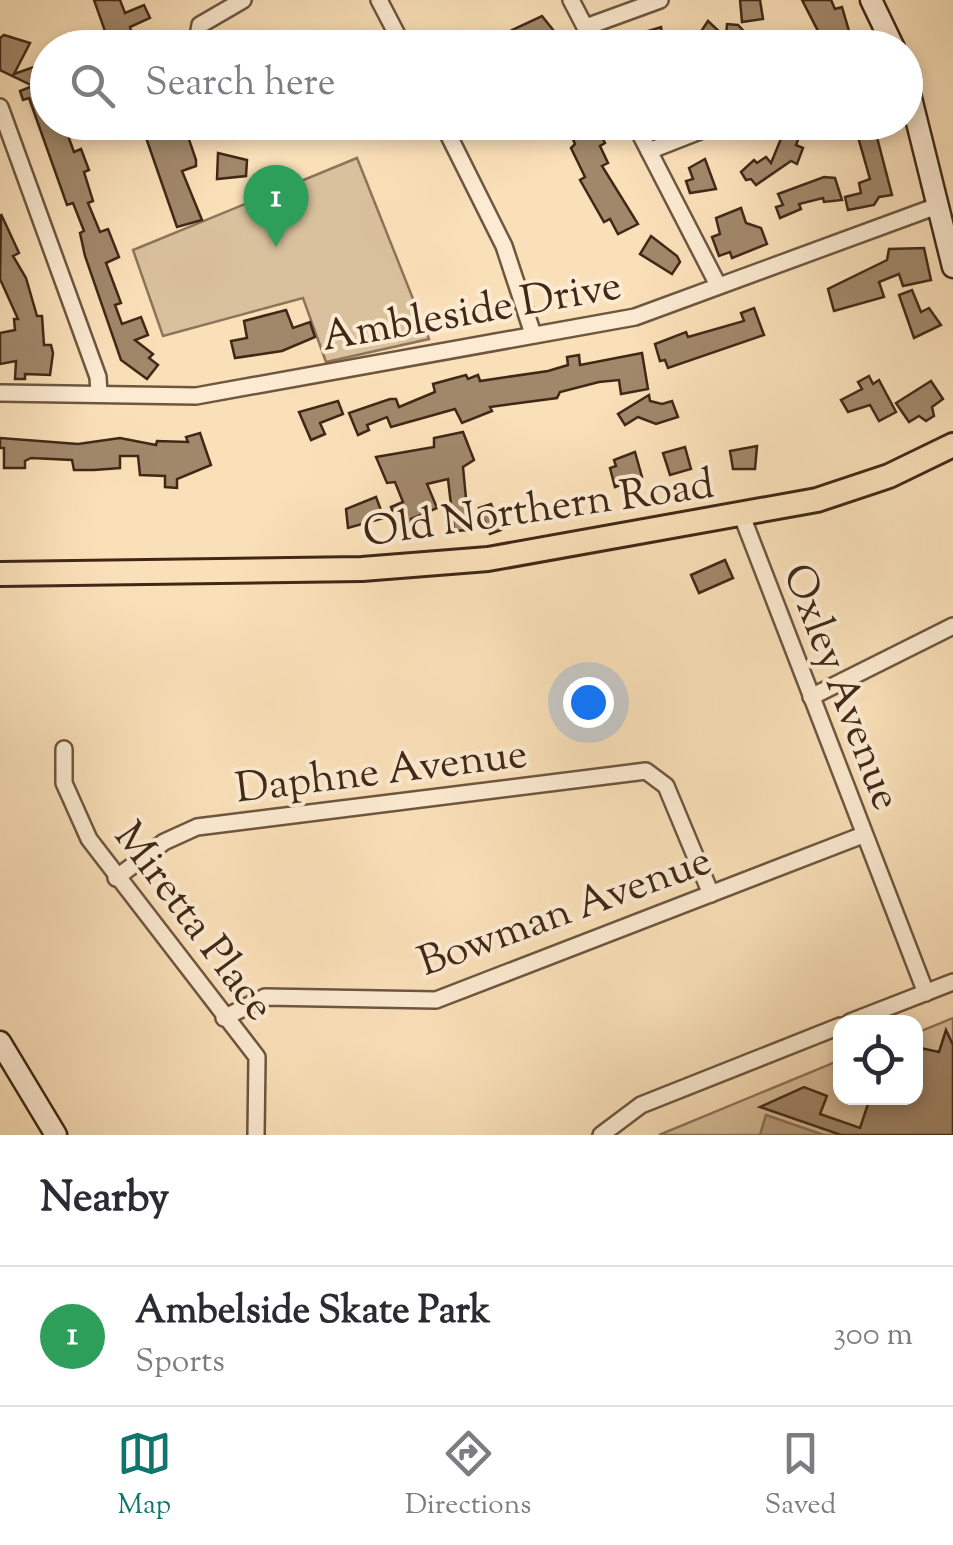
<!DOCTYPE html>
<style>
:root{--surface:#fff;--page:#f7f7f7;--text:#2b2b33;--muted:#7c7c81;--line:#e1e1e2;--accent:#0f766e}
body{margin:0;font-family:"Sorts Mill Goudy",serif;background:var(--page);color:var(--text)}
.controls{position:absolute;right:30px;bottom:30px;display:grid;overflow:hidden;border-radius:20px;box-shadow:0 5px 15px #0003}
.controls button{width:90px;height:90px;display:grid;place-items:center;padding:0;border:0;border-bottom:2px solid var(--line);background:var(--surface);color:var(--text);font:50px sans-serif}
.you{position:absolute;left:588px;top:702px;width:35px;height:35px;margin:-25px;border:8px solid #fff;border-radius:50%;background:#1a73e8;box-shadow:0 0 0 15px #1a73e833}
.badge{display:grid;place-items:center;width:65px;height:65px;border-radius:50%;background:var(--accent);color:#fff;font-size:32px;font-weight:700}
.pin{position:absolute;translate:-50% -82px;filter:drop-shadow(0 2px 5px #0008)}
.pin::after{content:'';position:absolute;top:52px;width:35px;height:30px;background:inherit;clip-path:polygon(0 0,100% 0,50% 100%)}
.list{margin:0;padding:0;list-style:none}
h2{display:flex;justify-content:space-between;align-items:center;height:130px;margin:0;padding:0 40px;font-size:42px}
h2 small{font-size:32px;font-weight:400;color:var(--muted)}
.list li{display:grid;grid-template-columns:65px 1fr auto;gap:30px;align-items:center;box-sizing:border-box;height:140px;padding:0 40px;border-top:2px solid var(--line)}
.list b{display:block;font-size:38px;white-space:nowrap}
.list p{margin:0;font-size:32px;white-space:nowrap;color:var(--muted)}
.list em{font-size:32px;font-style:normal;color:var(--muted)}
.icon{flex:none;width:55px;height:55px;fill:none;stroke:currentColor;stroke-width:2;stroke-linecap:round;stroke-linejoin:round}
.map{position:relative;flex:none;width:953px;height:1135px;overflow:hidden}
.search{position:absolute;background:var(--surface);box-shadow:0 5px 15px #0003;left:30px;right:30px;top:30px;height:110px;display:flex;align-items:center;gap:25px;box-sizing:border-box;padding:0 35px;border-radius:55px;color:var(--muted);font-size:38px}
.sheet{height:270px;background:var(--surface)}
nav{display:flex;justify-content:space-around;align-items:center;box-sizing:border-box;height:140px;border-top:2px solid var(--line);background:var(--surface);font-size:28px;color:var(--muted)}
nav a{display:grid;justify-items:center;gap:5px}
nav .on{color:var(--accent)}
.map>svg:first-child{display:block}
.green{fill:#dac19d;stroke:#8d745a;stroke-width:2.5}
.water{fill:#bba182;stroke:#8a7157;stroke-width:2.5}
.building{fill:#a1886b;stroke:#402816;stroke-width:2.5}
.lines{fill:none;stroke-linecap:round;stroke-linejoin:round}
.street-casing{stroke:#6e563f;stroke-width:20}
.secondary-casing{stroke:#402816;stroke-width:25}
.primary-casing{stroke:#402816;stroke-width:28}
.street{stroke:#fcebd2;stroke-width:15}
.secondary{stroke:#fcebd2;stroke-width:20}
.primary{stroke:#fae0b9;stroke-width:22}
.labels{text-anchor:middle;stroke-width:8;stroke-linejoin:round;paint-order:stroke}
.street-label{font-size:42px;fill:#402816;stroke:#fcebd2}
</style>
<div class="map">
<svg width="953" height="1135" viewBox="0 0 953 1135">
<rect width="100%" height="100%" fill="#fae0b9"/>
<filter id="stains"><feTurbulence type="fractalNoise" baseFrequency=".002" numOctaves="4"/><feColorMatrix values="0 0 0 0 .2 0 0 0 0 .09 0 0 0 0 .02 0 0 0 .5 -.17"/></filter>
<radialGradient id="worn" r=".72"><stop offset=".6" stop-color="#630" stop-opacity="0"/><stop offset="1" stop-color="#630" stop-opacity=".3"/></radialGradient>
<g class="green">
<path d="M357,158L429,339L326,362L303,298L163,336L133,250Z"/>
<path d="M953,1018V1135H659L840,1060V1098H916V1033Z"/>
</g>
<path class="water" d="M766,1115L824,1135H760Z"/>
<g class="building">
<path d="M94,0H120L125,13L144,5L150,18L130,27L136,48H111Z"/>
<path d="M740,0H760L763,19L742,22Z"/>
<path d="M802,0H831L835,9L842,7L854,48H786L819,33Z"/>
<path d="M542,16L558,36L535,48H521L512,30Z"/>
<path d="M708,21L726,38L727,24L738,25L751,39L750,48H690Z"/>
<path d="M661,27L664,48H638L634,35Z"/>
<path d="M4,35L30,43L14,74L48,62V122H71L74,131L67,133L74,152L81,149L89,170L84,172L93,201L88,203L100,232L108,229L119,257L106,263L121,303L115,305L122,324L141,317L148,335L135,340L153,354L149,358L158,365L147,379L121,360L85,256L80,233L84,231L73,203L67,205L29,98L23,100L20,91L33,86L0,70V38Z"/>
<path d="M149,122H183L196,160V166L182,171L202,220L177,227L143,129Z"/>
<path d="M565,122H585L592,135L599,131L605,143L600,146L608,163L602,166L638,224L618,234L610,219L604,222L580,180L585,177L571,148L575,144Z"/>
<path d="M843,122H873L892,195L879,197L874,205L848,210L845,197L861,193L859,183L870,179L858,137L846,132Z"/>
<path d="M787,124L802,130L796,145L803,148L797,164L791,161L756,185L751,179L746,180L741,172L754,160L757,163L766,157L771,163Z"/>
<path d="M218,153L247,160L246,176L217,179Z"/>
<path d="M705,159L716,189L690,193L686,181L693,179L689,168Z"/>
<path d="M824,177L835,178L842,200L824,202L823,198L799,204L801,209L780,218L776,207L783,205L778,194Z"/>
<path d="M741,208L746,223L761,228L767,244L732,258L730,252L719,256L712,237L720,234L716,218Z"/>
<path d="M1,214L19,253L13,256L26,278L37,316H42L44,345H51L53,353L50,375L25,374V379H15L16,361L0,364V333L15,330L14,319H18L0,279Z"/>
<path d="M651,236L677,256L680,262L672,274L640,254Z"/>
<path d="M924,248L931,280L903,286L899,274L879,282L884,297L834,311L828,289L887,260L889,249Z"/>
<path d="M912,290L921,312L929,308L941,325L914,338L899,295Z"/>
<path d="M754,308L764,335L668,368L665,360L660,361L655,344L686,332L688,337L744,321L741,313Z"/>
<path d="M286,310L293,328L310,322L315,337L282,351L235,358L231,341L247,338L244,321Z"/>
<path d="M642,353L648,389L621,394L619,380L599,382L560,392L557,398L490,407L492,411L462,423L455,409L391,427L387,417L367,425L369,430L358,435L349,413L390,399H396L399,407L435,392L433,384L466,375L468,379L478,375L480,381L548,371L568,365L567,357L579,355L580,365Z"/>
<path d="M869,376L873,384L879,380L896,412L879,421L870,405L848,412L841,400L862,389L858,382Z"/>
<path d="M931,381L943,399L932,407L934,416L926,421L919,416L909,422L896,403Z"/>
<path d="M649,395L650,401L662,404L672,401L678,417L656,424L638,417L625,425L618,414Z"/>
<path d="M338,401L343,414L320,423L325,434L311,440L299,412Z"/>
<path d="M463,432L474,460L463,467L469,530L454,531L448,479L427,484L437,508L411,519L414,528L401,533L391,507L403,502L395,482L387,483L376,457L434,447V438Z"/>
<path d="M200,433L211,465L177,479V488L165,487V476L140,475L138,456H120V468L94,470H74L72,460L31,458L25,461V468H4V448H0V438L78,444L120,438L156,445L157,441L188,442L186,437Z"/>
<path d="M757,446L755,469H733L730,451Z"/>
<path d="M685,447L691,469L670,475L663,453Z"/>
<path d="M635,452L642,477L615,487L610,468L616,466L614,460Z"/>
<path d="M376,497L384,518L348,528L346,509Z"/>
<path d="M491,504L501,530L490,534L479,508Z"/>
<path d="M725,560L733,578L699,593L691,575Z"/>
<path d="M946,1030L953,1045V1135H841L760,1107L804,1087L827,1096L820,1114L860,1128L870,1098H916V1047L939,1052Z"/>
</g>
<g class="lines">
<defs>
<g id="street">
<path d="M379,0L404,48"/>
<path d="M571,0L596,48"/>
<path d="M586,27L660,0"/>
<path d="M203,48L197,41L200,25L243,0"/>
<path d="M0,107L98,377L99,394"/>
<path d="M442,122L504,246L533,334"/>
<path d="M634,122L718,285"/>
<path d="M649,151L723,122"/>
<path d="M0,393L196,396L635,317L937,206"/>
<path d="M742,516L926,993"/>
<path d="M811,697L953,626"/>
<path d="M64,749V783L89,839L257,1057L256,1135"/>
<path d="M116,878L164,842L197,827L646,771L666,786L711,894"/>
<path d="M224,1018L265,997L436,1000L863,835"/>
<path d="M850,1022L953,982"/>
<path d="M601,1135L641,1105L840,1026"/>
</g>
<g id="secondary">
<path d="M871,0L894,48"/>
<path d="M906,78L953,267"/>
<path d="M0,1042L56,1135"/>
</g>
<path id="primary" d="M0,574L362,569L488,559L817,500L889,476L953,445"/>
</defs>
<use href="#street" class="street-casing"/>
<use href="#secondary" class="secondary-casing"/>
<use href="#primary" class="primary-casing"/>
<use href="#street" class="street"/>
<use href="#secondary" class="secondary"/>
<use href="#primary" class="primary"/>
</g>
<g class="labels">
<g class="street-label">
<text transform="translate(471 309) rotate(-10)" y="15">Ambleside Drive</text>
<text transform="translate(538 506) rotate(-8)" y="15">Old Northern Road</text>
<text transform="translate(844 686) rotate(69)" y="15">Oxley Avenue</text>
<text transform="translate(381 769) rotate(-7)" y="15">Daphne Avenue</text>
<text transform="translate(564 909) rotate(-20)" y="15">Bowman Avenue</text>
<text transform="translate(196 920) rotate(53)" y="15">Miretta Place</text>
</g>
</g>
<rect width="100%" height="100%" filter="url(#stains)"/>
<rect width="100%" height="100%" fill="url(#worn)"/>
</svg>
<div class="controls">
<button><svg class="icon" aria-label="locate" viewBox="0 0 24 24"><circle cx="12" cy="12" r="6"/><path d="M12 2v4M12 18v4M2 12h4M18 12h4"/></svg></button>
</div>
<div class="you"></div>
<div class="pin badge" style="left:276px;top:247px;background:#2e9e5b">1</div>
<div class="search"><svg class="icon" aria-label="search" viewBox="0 0 24 24"><circle cx="10" cy="10" r="6"/><path d="M15 15l6 6"/></svg>Search here</div>
</div>
<section class="sheet">
<h2>Nearby<small></small></h2>
<ul class="list">
<li><span class="badge" style="background:#2e9e5b">1</span><div><b>Ambelside Skate Park</b><p>Sports</p></div><em>300 m</em></li>
</ul>
</section>
<nav>
<a class="on"><svg class="icon" aria-label="map" viewBox="0 0 24 24"><path d="M3 6l6-2 6 2 6-2v14l-6 2-6-2-6 2zM9 4v14M15 6v14"/></svg>Map</a>
<a><svg class="icon" aria-label="directions" viewBox="0 0 24 24"><path d="M12 3l9 9-9 9-9-9zM9 14v-3h6M13 9l2 2-2 2"/></svg>Directions</a>
<a><svg class="icon" aria-label="saved" viewBox="0 0 24 24"><path d="M7 4h10v16l-5-4-5 4z"/></svg>Saved</a>
</nav>
